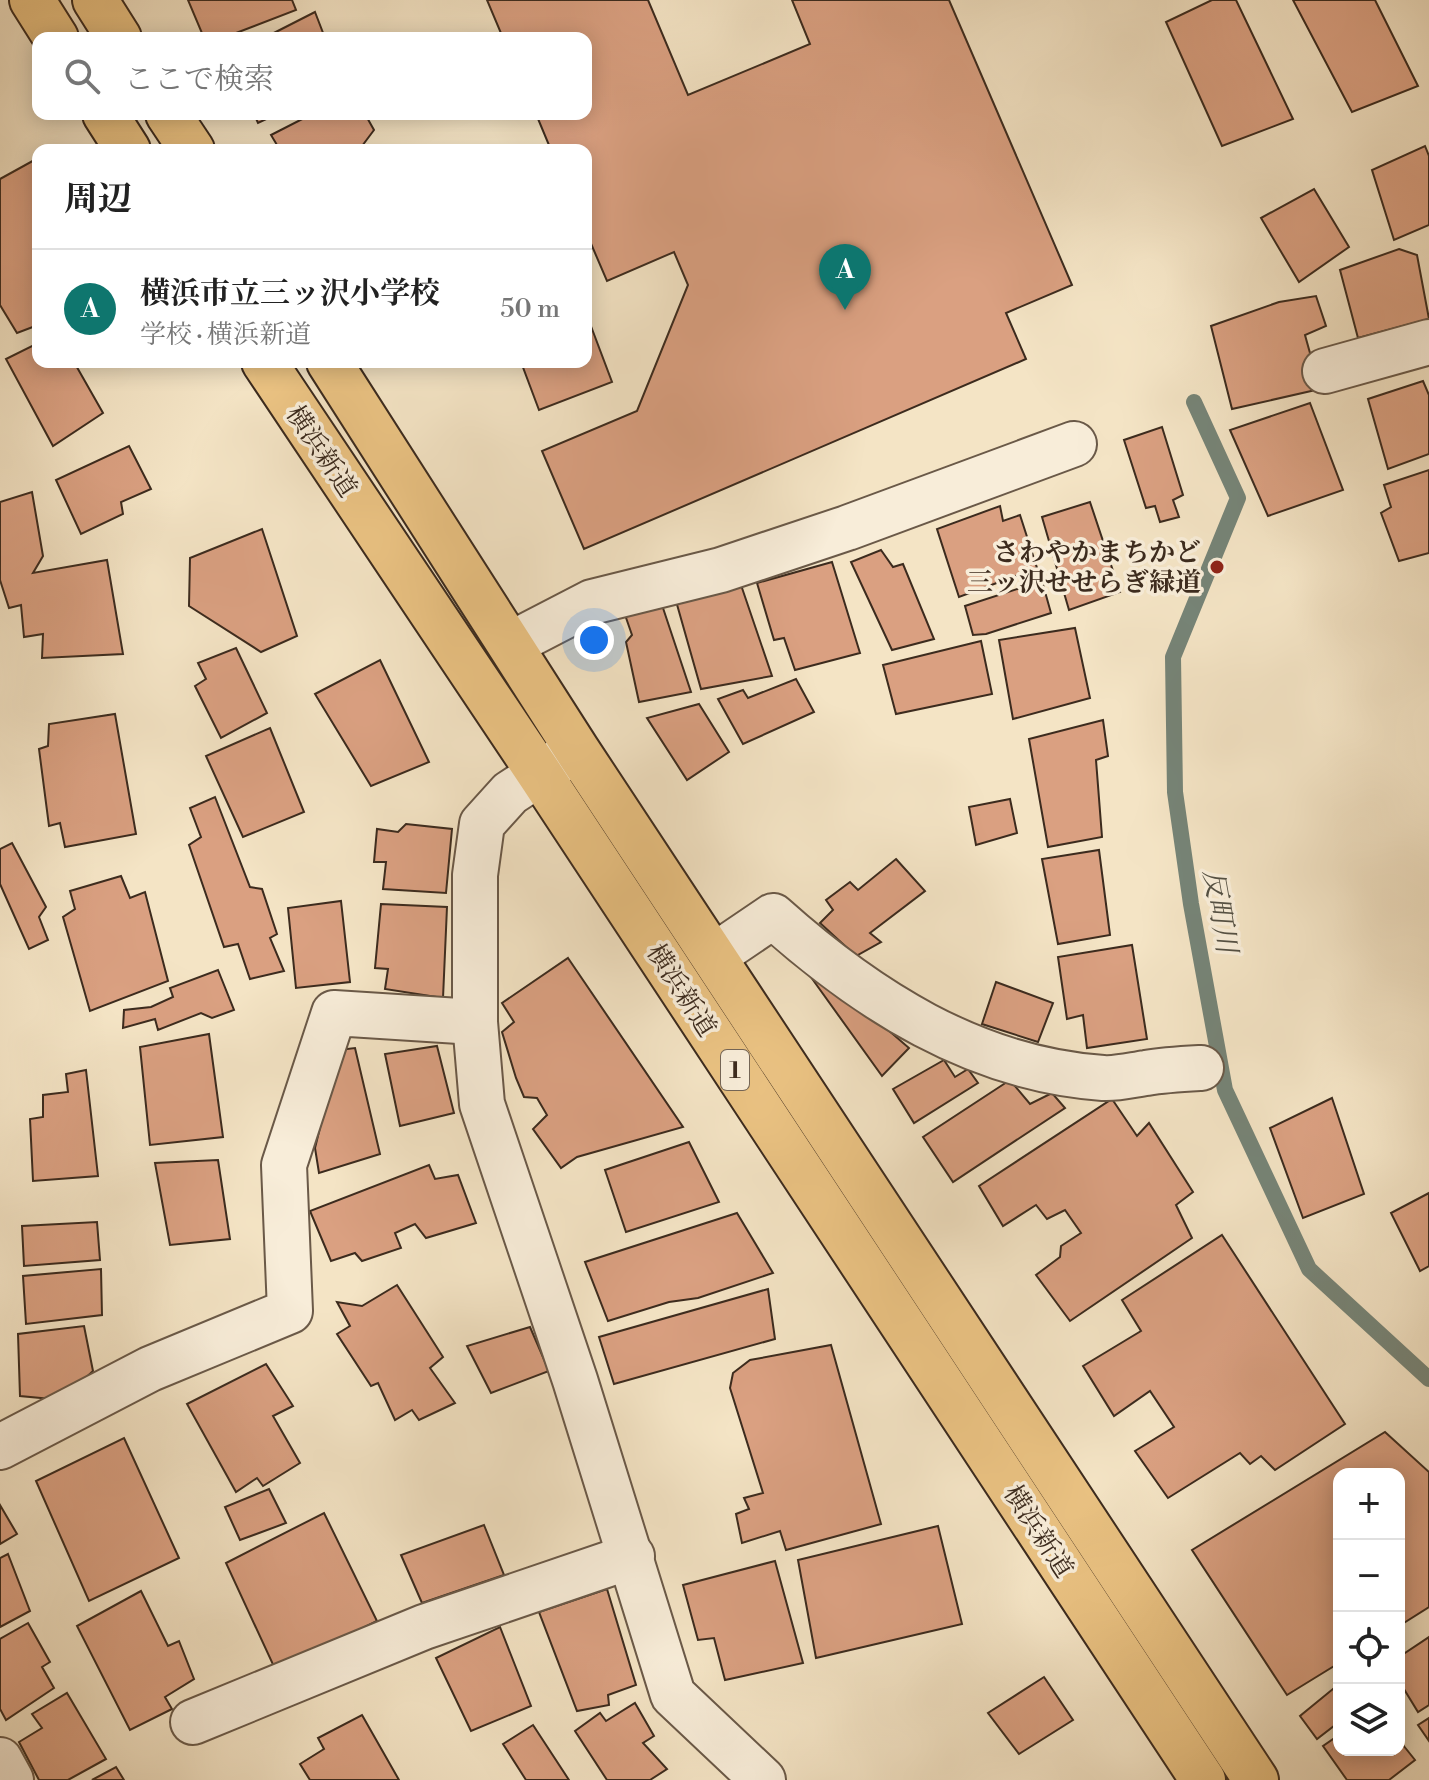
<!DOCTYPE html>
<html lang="ja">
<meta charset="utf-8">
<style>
:root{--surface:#fff;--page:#f6f6f6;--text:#222;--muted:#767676;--line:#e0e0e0;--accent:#0f766e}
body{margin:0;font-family:"Libre Bodoni","Noto Serif JP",serif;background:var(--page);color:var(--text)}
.controls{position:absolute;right:24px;bottom:24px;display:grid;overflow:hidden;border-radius:16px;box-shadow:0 4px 20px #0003}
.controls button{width:72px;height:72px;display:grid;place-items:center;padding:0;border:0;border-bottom:2px solid var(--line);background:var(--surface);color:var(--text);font:40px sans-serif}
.you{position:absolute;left:594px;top:640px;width:28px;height:28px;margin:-20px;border:6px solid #fff;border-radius:50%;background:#1a73e8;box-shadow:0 0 0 12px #1a73e833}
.badge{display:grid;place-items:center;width:52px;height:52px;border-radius:50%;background:var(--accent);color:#fff;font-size:26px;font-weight:700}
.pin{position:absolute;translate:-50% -66px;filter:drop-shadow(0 2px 4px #0008)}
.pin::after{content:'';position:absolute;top:42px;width:28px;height:24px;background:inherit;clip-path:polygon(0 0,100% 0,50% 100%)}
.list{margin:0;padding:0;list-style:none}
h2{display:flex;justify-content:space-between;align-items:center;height:104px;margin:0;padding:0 32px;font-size:34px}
h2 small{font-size:26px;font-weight:400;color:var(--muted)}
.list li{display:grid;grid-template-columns:52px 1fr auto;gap:24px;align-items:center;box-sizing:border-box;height:120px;padding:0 32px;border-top:2px solid var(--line)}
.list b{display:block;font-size:30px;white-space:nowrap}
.list p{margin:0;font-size:26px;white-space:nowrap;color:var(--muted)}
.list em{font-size:26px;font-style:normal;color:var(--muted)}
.icon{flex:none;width:44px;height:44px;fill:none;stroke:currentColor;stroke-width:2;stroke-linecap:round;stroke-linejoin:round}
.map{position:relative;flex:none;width:1429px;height:1780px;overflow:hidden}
.search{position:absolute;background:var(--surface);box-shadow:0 4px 20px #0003;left:32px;top:32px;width:560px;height:88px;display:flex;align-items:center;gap:20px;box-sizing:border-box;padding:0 28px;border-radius:16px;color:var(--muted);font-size:30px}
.panel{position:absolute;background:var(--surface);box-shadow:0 4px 20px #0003;left:32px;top:144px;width:560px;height:224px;border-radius:16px}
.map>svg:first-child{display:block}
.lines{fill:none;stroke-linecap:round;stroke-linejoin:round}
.stream{stroke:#768477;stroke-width:16}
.building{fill:#daa081;stroke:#3c2b1e;stroke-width:2}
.minor-casing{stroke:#6a5948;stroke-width:48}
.highway-casing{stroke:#3c2b1e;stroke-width:48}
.minor{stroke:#f8edd9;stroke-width:44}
.highway{stroke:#eac282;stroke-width:44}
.poi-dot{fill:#8f2418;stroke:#f8edd9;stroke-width:3}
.labels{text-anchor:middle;stroke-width:7;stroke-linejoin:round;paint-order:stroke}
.shield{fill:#f8edd9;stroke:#746556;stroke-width:2}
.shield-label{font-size:24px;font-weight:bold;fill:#3c2b1e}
.street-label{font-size:26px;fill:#3c2b1e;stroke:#f8edd9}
.poi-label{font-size:26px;font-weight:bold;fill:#3c2b1e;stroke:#f8edd9;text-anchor:end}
.water-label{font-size:28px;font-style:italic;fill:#545043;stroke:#f8edd9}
</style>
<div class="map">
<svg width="1429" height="1780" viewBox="0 0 1429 1780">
<rect width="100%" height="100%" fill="#f4e4c5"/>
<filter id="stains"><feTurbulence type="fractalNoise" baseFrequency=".0025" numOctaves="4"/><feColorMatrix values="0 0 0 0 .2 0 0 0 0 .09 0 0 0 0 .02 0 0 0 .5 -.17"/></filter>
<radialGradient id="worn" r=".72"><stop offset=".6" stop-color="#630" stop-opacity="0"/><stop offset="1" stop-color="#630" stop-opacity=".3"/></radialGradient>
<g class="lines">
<path class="stream" d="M1194,402L1238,498L1173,657L1175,792L1191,904L1225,1090L1309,1269L1429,1379"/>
</g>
<g class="building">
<path d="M188,0H292L296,10L223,38H204Z"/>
<path d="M487,0H648L688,95L810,44L792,0H949L1072,285L1006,313L1026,359L584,549L542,451L637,411L688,285L674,252L607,281L586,232V150H551L536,114H586V38H503Z"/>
<path d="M1212,0H1236L1293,119L1222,146L1166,22Z"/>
<path d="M1293,0H1375L1418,86L1352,112Z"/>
<path d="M315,12L325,38H264Z"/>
<path d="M254,114H277L258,123Z"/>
<path d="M312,114H365L374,130L359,150H280L271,135Z"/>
<path d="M1425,146L1429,156V225L1394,240L1372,170Z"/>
<path d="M38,158V325L17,333L0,305V179Z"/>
<path d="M1314,189L1349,247L1299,282L1261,218Z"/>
<path d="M1399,249L1417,255L1429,319L1358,338L1340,270Z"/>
<path d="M1316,296L1326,326L1305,335L1320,389L1232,409L1211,326L1279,302Z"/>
<path d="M586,313L612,382L539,410L521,362H586Z"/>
<path d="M38,343V362H74L103,413L53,446L6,359Z"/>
<path d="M1423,381L1429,395V454L1388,469L1368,399Z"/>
<path d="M1310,403L1343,490L1268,516L1230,430Z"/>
<path d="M1162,427L1183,495L1173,500L1179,517L1160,522L1155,506L1146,508L1124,440Z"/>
<path d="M129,446L151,489L121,502L123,514L81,534L56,480Z"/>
<path d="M1429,470V553L1399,561L1381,513L1391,507L1384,485Z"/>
<path d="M32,492L43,556L33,573L107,560L123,654L42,658L43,634L24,637L21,605L9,608L0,580V502Z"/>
<path d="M1090,502L1120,592L1069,610L1042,517Z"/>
<path d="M1000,506L1003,521L1020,515L1037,568L959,597L937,529Z"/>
<path d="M262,529L297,636L261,652L189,606L190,558Z"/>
<path d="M881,550L893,567L903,564L934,639L892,650L851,562Z"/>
<path d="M832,562L860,653L795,670L784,638L774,640L757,583Z"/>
<path d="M1042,581L1051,613L986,634L973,635L965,606Z"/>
<path d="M741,585L772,676L701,689L676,601Z"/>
<path d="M661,602L691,692L639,702L626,642L632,635L623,609Z"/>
<path d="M1075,628L1090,698L1013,719L999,640Z"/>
<path d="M981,641L992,694L896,714L883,665Z"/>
<path d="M236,648L267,713L221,738L195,686L206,679L198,663Z"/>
<path d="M380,660L429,762L371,786L315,694Z"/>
<path d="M796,679L814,712L743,744L718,699L743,690L748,698Z"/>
<path d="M699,704L729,752L687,780L647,718Z"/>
<path d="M115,714L136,834L65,847L60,823L49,826L39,749L48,746L49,724Z"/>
<path d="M1103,720L1108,756L1096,760L1102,837L1048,847L1029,739Z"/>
<path d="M270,728L304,812L243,837L206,756Z"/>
<path d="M215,797L250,887L262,889L277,934L270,938L284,971L250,979L238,944L224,947L189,845L201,837L190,808Z"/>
<path d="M1010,799L1017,833L976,845L969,807Z"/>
<path d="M406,824L452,829L446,893L383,889L386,862H374L377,829L398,832Z"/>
<path d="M12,843L46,907L39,917L48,940L29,949L0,884V849Z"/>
<path d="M1099,850L1110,935L1058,944L1042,859Z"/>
<path d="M896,859L925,891L870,933L881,942L856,956L820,923L833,910L826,900L850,882L858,890Z"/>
<path d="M121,876L130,898L145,892L168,981L90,1011L63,917L75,909L70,891Z"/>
<path d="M341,901L350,982L296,988L288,908Z"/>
<path d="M381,904L447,907L443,998L385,989L388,969L375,968Z"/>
<path d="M1132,945L1147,1039L1087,1048L1083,1015L1067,1019L1058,957Z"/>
<path d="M568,958L683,1127L577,1157L561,1168L533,1129L547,1115L537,1098L524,1097L516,1078L502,1032L514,1022L502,1003Z"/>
<path d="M815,967L909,1048L882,1076L808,973Z"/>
<path d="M218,970L234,1010L212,1018L201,1013L158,1030L155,1019L123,1028L124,1010L151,1007L173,997L170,988Z"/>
<path d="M996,982L1053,1003L1038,1042L982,1024Z"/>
<path d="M209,1034L223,1137L150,1145L140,1047Z"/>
<path d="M437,1046L454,1113L400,1126L385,1054Z"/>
<path d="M355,1048L380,1154L319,1173L315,1148L339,1050Z"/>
<path d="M944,1060L955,1077L968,1069L978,1083L914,1123L893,1089Z"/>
<path d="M86,1070L98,1176L33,1181L30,1119L43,1117V1095L68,1092L66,1074Z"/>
<path d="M1010,1080L1030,1104L1052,1093L1065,1108L953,1182L923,1137Z"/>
<path d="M1332,1098L1364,1194L1303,1218L1270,1128Z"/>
<path d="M1112,1099L1137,1136L1149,1123L1193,1192L1176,1205L1192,1238L1070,1321L1036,1275L1060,1257L1061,1246L1081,1233L1065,1210L1047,1219L1036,1205L1003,1226L979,1186Z"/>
<path d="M689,1142L719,1202L626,1232L605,1170Z"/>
<path d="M218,1160L230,1239L170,1245L155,1163Z"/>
<path d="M429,1165L435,1179L458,1175L476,1223L426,1238L415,1224L395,1233L401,1248L362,1261L355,1253L331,1261L310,1211Z"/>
<path d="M1429,1193V1266L1420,1271L1391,1213Z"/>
<path d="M737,1213L773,1273L698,1298L669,1302L608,1321L585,1262Z"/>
<path d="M97,1222L100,1260L24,1266L22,1226Z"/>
<path d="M1222,1235L1345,1424L1275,1470L1261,1456L1250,1464L1240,1453L1168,1498L1135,1451L1174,1427L1150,1391L1114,1416L1083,1366L1141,1331L1122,1300Z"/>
<path d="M101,1269L102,1315L26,1324L23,1276Z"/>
<path d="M397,1285L443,1357L430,1368L455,1403L419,1420L412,1410L395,1420L378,1383L371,1386L337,1334L350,1326L337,1302L362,1306Z"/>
<path d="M768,1289L775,1339L614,1384L599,1337Z"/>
<path d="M84,1326L93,1371L62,1400L20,1396L18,1334Z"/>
<path d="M530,1327L549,1371L491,1393L467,1346Z"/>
<path d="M831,1345L881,1524L786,1550L780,1531L742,1543L736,1514L749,1509L744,1498L763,1493L730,1388L733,1373L750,1360Z"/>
<path d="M266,1364L293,1406L273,1416L300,1463L263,1486L257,1478L236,1492L187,1404Z"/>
<path d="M1385,1432L1429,1472V1607L1399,1626V1474H1339V1663L1287,1695L1192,1550Z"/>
<path d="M124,1438L179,1558L89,1601L36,1481Z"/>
<path d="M269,1489L286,1523L240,1540L225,1507Z"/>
<path d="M0,1505L17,1534L0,1544Z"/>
<path d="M324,1513L377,1621L276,1671L226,1563Z"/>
<path d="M484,1525L504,1575L422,1603L401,1555Z"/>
<path d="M938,1526L962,1624L816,1658L798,1560Z"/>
<path d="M8,1554L30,1611L0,1627V1558Z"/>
<path d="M775,1561L803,1663L725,1680L714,1638L698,1640L683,1585Z"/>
<path d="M607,1589L636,1685L608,1695L609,1705L577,1711L539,1612Z"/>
<path d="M141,1591L168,1646L179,1641L194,1679L165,1697L172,1709L130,1730L77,1626Z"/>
<path d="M28,1623L50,1662L42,1667L54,1688L6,1720L0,1709V1639Z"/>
<path d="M500,1627L531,1706L471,1731L436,1658Z"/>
<path d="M1429,1637V1705L1418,1712L1399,1681V1657Z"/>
<path d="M1044,1677L1073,1720L1019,1754L988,1713Z"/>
<path d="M1339,1684V1722L1317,1739L1300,1716Z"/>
<path d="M67,1693L106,1759L68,1780H39L19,1742L42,1728L32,1714Z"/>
<path d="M635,1703L654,1736L643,1743L667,1769L650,1780H607L575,1731L600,1713L606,1721Z"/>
<path d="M362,1715L399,1780H310L300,1764L324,1749L318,1738Z"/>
<path d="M1429,1718V1741L1418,1725Z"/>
<path d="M533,1725L569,1780H526L503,1744Z"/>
<path d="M1339,1735V1750H1399V1740L1415,1760L1389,1780H1347L1323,1746Z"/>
<path d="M116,1767L124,1780H92Z"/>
</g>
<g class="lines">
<defs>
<g id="minor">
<path d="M1325,371L1429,342"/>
<path d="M511,644L592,602L721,570L847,528L1074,444"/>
<path d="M573,752L510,793L482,824L475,875V1022L482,1104L575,1380L673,1695L763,1780"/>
<path d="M714,956L773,916C867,1000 974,1069 1103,1078C1117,1079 1132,1075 1146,1073C1164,1070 1183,1069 1201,1068"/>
<path d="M0,1447L150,1369L290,1311L284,1165L334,1013L475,1022"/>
<path d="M193,1722L424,1627L632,1556"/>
<path d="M0,1760L11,1780"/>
</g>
<g id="highway">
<path d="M32,0L56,38"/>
<path d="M95,0L119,38"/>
<path d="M105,114L128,150"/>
<path d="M168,114L192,150"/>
<path d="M264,362L539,773L1203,1780"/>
<path d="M329,362L577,750L1256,1780"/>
</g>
</defs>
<use href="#minor" class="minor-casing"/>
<use href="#highway" class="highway-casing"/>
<use href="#minor" class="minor"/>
<use href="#highway" class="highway"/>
</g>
<circle class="poi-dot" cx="1217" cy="567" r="8"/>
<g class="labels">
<rect class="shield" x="721" y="1050" width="28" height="40" rx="6"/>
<g class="shield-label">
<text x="735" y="1078">1</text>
</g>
<g class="street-label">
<text transform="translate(322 451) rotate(56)" y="9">横浜新道</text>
<text transform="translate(682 990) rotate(57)" y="9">横浜新道</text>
<text transform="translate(1039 1531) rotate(57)" y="9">横浜新道</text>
</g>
<g class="poi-label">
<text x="1201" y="561">さわやかまちかど<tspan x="1201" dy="30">三ッ沢せせらぎ緑道</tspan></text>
</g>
<g class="water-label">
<text transform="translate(1221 911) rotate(80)" y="10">反町川</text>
</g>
</g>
<rect width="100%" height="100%" filter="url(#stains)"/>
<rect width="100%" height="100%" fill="url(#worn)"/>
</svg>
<div class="controls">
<button>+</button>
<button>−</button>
<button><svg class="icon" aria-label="locate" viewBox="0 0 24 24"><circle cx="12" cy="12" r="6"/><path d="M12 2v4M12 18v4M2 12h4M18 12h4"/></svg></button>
<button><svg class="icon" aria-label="layers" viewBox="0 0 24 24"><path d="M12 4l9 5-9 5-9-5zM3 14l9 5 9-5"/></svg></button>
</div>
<div class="you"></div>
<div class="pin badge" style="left:845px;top:310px">A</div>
<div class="search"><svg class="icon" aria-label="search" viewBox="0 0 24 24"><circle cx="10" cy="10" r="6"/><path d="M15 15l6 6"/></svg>ここで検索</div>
<section class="panel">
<h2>周辺<small></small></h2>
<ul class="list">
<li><span class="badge">A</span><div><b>横浜市立三ッ沢小学校</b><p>学校 · 横浜新道</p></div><em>50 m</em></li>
</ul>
</section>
</div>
